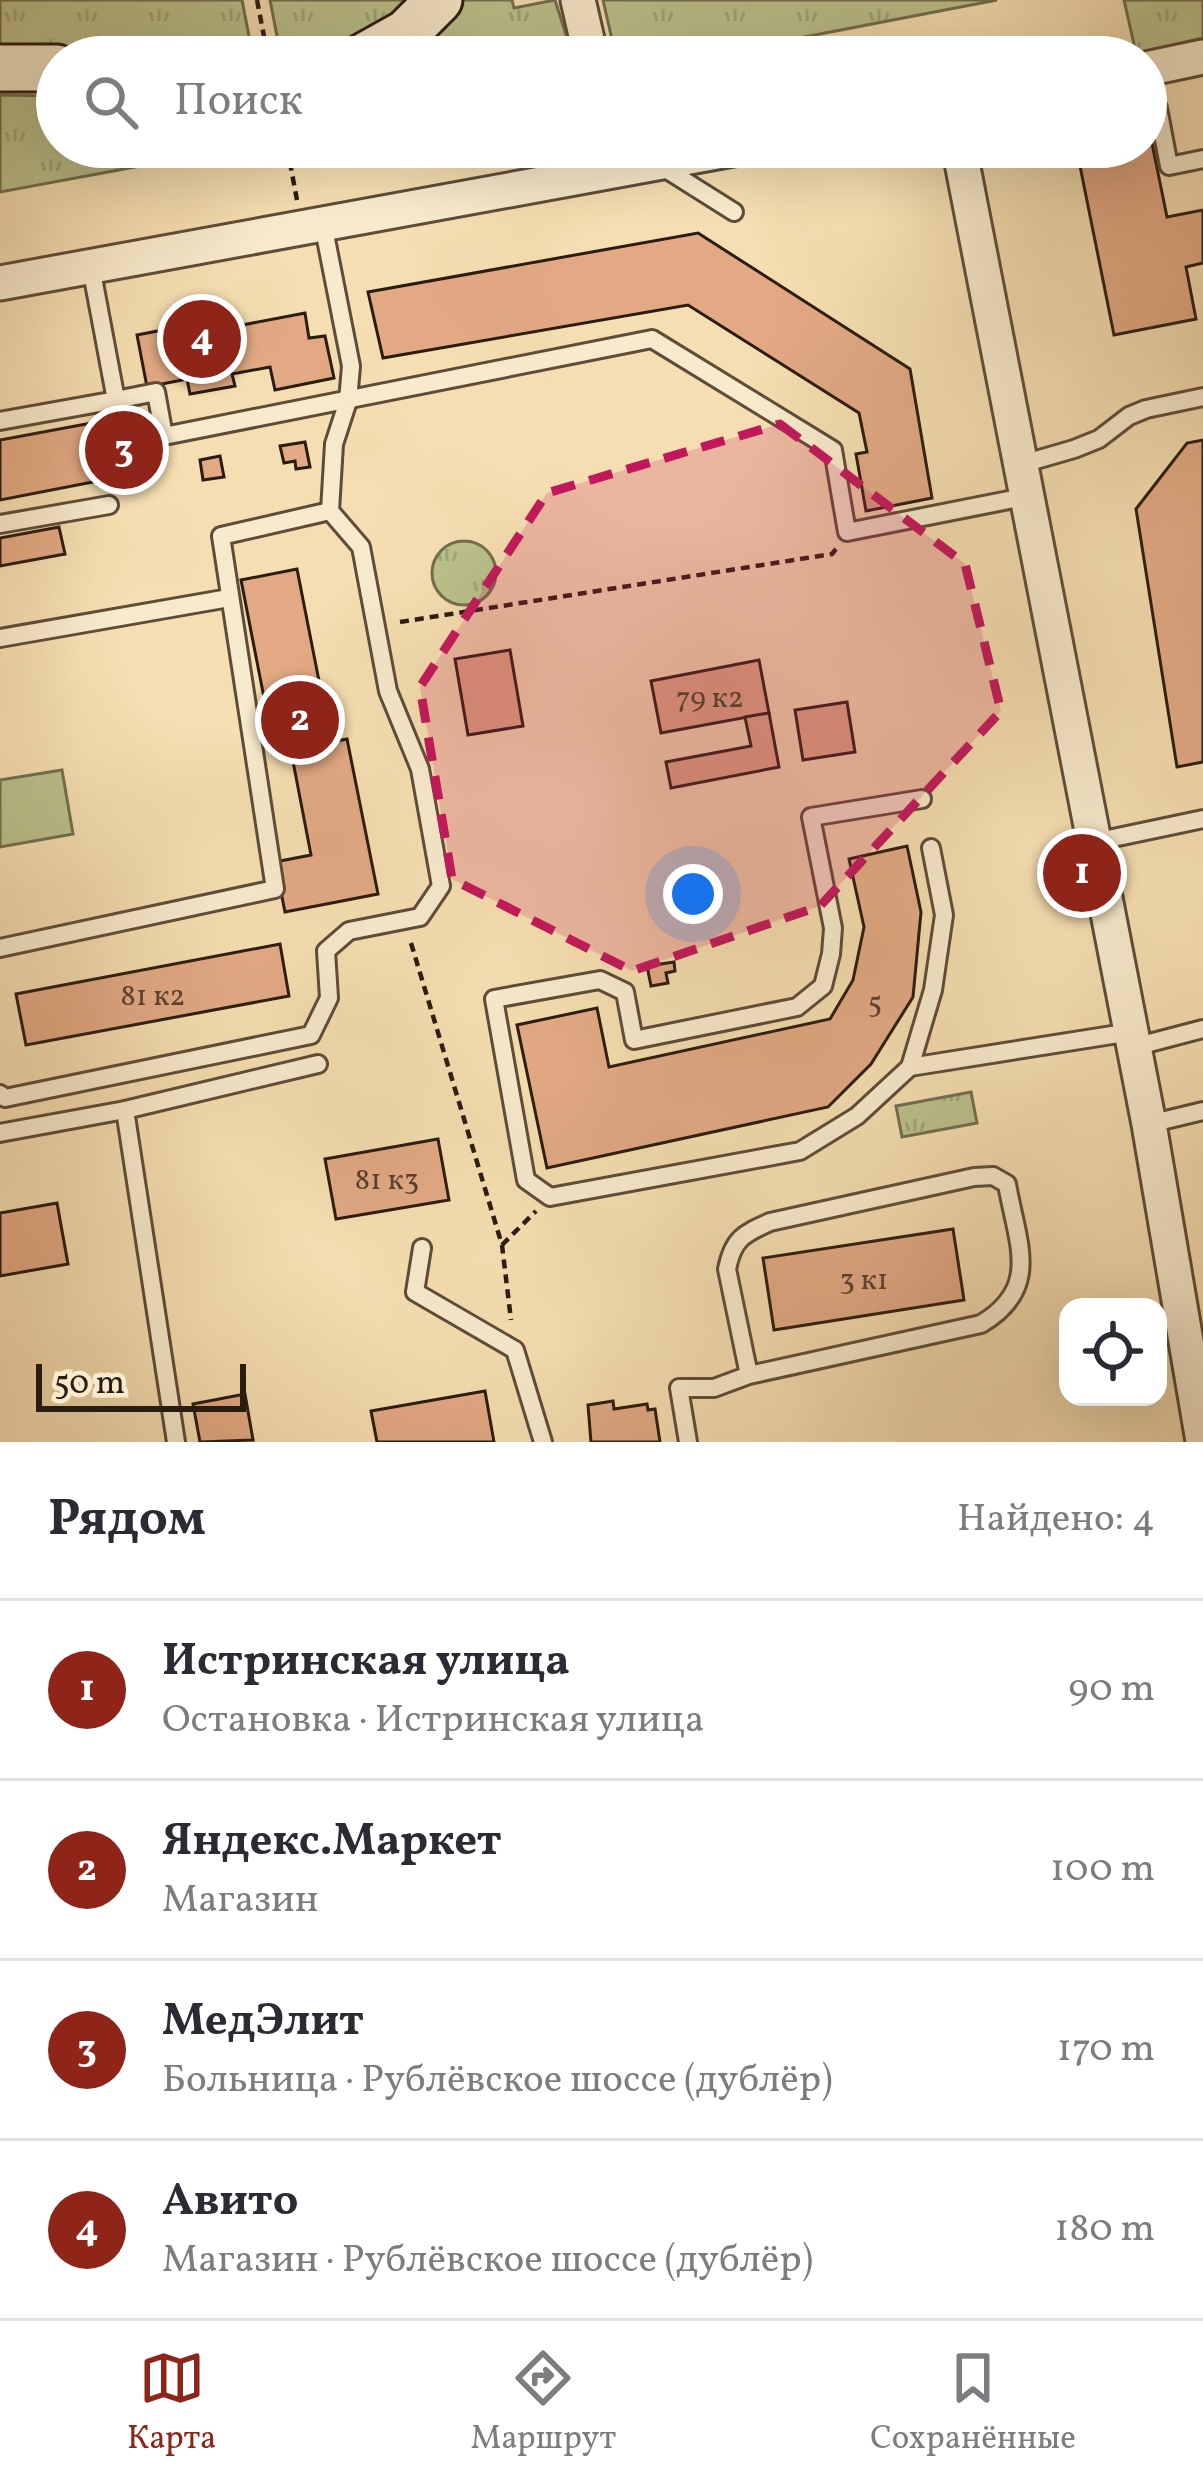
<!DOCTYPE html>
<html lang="ru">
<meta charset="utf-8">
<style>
:root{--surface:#fff;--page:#f2f2f3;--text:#2b2b33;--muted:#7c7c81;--line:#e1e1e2;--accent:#8f2418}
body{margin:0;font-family:Vollkorn,serif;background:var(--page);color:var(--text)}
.controls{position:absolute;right:36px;bottom:36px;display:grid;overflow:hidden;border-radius:24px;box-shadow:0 12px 48px #0002}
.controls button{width:108px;height:108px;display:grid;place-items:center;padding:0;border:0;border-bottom:3px solid var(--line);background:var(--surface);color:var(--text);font:60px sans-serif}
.scale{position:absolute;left:36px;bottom:30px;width:210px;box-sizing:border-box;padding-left:12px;border:6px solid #2b1c11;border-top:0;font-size:33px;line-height:42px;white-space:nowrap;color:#2b1c11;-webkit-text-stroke:9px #f8eacc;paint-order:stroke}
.you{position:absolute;left:693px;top:894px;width:42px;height:42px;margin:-30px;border:9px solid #fff;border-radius:50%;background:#1a73e8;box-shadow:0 0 0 18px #1a73e833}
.badge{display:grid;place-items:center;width:78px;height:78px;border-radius:50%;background:var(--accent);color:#fff;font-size:39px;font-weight:700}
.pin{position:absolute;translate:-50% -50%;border:6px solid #fff;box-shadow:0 3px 12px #0006}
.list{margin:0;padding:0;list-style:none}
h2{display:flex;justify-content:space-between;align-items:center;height:156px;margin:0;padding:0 48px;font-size:51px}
h2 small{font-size:39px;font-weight:400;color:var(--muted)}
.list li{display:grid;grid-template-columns:78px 1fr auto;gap:36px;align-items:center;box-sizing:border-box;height:180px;padding:0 48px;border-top:3px solid var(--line)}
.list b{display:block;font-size:45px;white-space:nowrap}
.list p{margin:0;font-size:39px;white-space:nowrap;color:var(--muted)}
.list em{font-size:39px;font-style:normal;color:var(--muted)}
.icon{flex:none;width:66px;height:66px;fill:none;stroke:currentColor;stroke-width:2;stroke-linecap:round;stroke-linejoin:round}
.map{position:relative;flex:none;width:1203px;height:1442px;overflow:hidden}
.search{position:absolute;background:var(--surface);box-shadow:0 12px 48px #0002;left:36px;right:36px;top:36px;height:132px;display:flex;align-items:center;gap:30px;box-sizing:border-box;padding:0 42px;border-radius:66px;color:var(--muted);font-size:45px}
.sheet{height:876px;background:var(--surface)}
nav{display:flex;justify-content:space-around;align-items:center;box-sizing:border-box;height:168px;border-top:3px solid var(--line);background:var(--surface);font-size:33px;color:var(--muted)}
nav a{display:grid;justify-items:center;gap:6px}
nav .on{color:var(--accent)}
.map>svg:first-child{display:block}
.grass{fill:url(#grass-tufts);stroke:#736e4e;stroke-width:3}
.pitch{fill:#bbc18c;stroke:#736e4e;stroke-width:3}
.building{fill:#e2a984;stroke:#2b1c11;stroke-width:3}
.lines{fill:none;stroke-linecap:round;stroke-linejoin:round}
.lane-casing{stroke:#5e4c39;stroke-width:22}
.street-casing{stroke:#5e4c39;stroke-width:39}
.secondary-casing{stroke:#2b1c11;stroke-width:51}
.path{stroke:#2b1c11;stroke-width:4.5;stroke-dasharray:9 6;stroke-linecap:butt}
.lane{stroke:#f8eacc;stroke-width:16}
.street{stroke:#f8eacc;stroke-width:33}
.secondary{stroke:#f8eacc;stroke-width:45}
.marked{fill:#c2185b;fill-opacity:0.2;stroke:#c2185b;stroke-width:9;stroke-dasharray:24 15;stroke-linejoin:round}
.labels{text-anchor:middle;stroke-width:12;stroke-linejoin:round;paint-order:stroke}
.number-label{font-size:30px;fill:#593f2e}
</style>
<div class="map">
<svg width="1203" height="1442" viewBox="0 0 1203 1442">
<defs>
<pattern id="grass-tufts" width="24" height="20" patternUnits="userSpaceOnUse" patternTransform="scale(3)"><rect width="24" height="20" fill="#bbc18c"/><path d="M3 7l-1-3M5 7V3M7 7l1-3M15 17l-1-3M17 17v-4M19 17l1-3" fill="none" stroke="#a1a578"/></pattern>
</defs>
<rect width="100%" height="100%" fill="#f5deb1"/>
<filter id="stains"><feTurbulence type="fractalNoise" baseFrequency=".00167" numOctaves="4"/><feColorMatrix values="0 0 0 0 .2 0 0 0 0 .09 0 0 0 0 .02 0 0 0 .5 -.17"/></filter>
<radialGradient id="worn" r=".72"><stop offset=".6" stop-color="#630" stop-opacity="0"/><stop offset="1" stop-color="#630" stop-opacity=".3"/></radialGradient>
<g class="grass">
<path d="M0,0H242L253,57H158V51L0,49Z"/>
<path d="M270,0H512L514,8L555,0L573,57H281Z"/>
<path d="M603,0H997L700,57H616Z"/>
<path d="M1124,0H1203V38L1136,53Z"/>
<path d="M0,95L57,96V147H243L0,192Z"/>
<circle cx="464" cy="573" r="32"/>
<path d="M971,1092L977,1123L902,1137L896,1106Z"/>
</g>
<path class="pitch" d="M62,770L73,834L0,847V780Z"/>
<g class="building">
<path d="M1147,119L1167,217L1203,210V263L1186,267L1196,319L1114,335L1078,156L1110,150L1109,147H1146Z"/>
<path d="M698,233L910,369L932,498L866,511L856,454L867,452L859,413L688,305L383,358L368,292Z"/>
<path d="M305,313L309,338L325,336L334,378L275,390L270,367L232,374L235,386L190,394L187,379L147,387L137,335L230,317L232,327Z"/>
<path d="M129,416L139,473L0,500V440Z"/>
<path d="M1203,440V762L1177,767L1136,509L1187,443Z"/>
<path d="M305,442L310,467L296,469L295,461L284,463L280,446Z"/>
<path d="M220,456L224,477L203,480L200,460Z"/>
<path d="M59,527L65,554L0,566V538Z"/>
<path d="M297,569L331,742L347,739L378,894L285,912L275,862L311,855L291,751L275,754L241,580Z"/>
<path d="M510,650L523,726L468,735L455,659Z"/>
<path d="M759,660L769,713L661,733L651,681Z"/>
<path d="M847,702L855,752L803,760L795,710Z"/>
<path d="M769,713L779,767L671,788L666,762L751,746L745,717Z"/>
<path d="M907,846L921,912L913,997L871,1064L828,1107L547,1168L517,1025L597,1008L609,1067L830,1019L853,980L864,927L849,859Z"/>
<path d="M280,944L289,996L26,1045L16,994Z"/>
<path d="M674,962L675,971L666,973L668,983L651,986L647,966Z"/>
<path d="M438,1139L449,1200L336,1219L325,1159Z"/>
<path d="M57,1203L68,1264L0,1276V1213Z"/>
<path d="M953,1229L964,1300L774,1330L763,1258Z"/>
<path d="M485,1391L494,1442H377L371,1411Z"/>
<path d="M245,1394L253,1440L200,1442L193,1404Z"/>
<path d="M613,1401L614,1409L647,1404L648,1410L655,1409L660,1442H591L588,1405Z"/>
</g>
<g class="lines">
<defs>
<g id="lane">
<path d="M1146,78L1158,108L1169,166L1203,159"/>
<path d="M661,166L734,212"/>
<path d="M91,267L116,400L156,392L164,436L652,339L833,450L847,532L1029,496"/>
<path d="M0,421L116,400"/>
<path d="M1022,464L1074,449L1099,439L1129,416L1146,409L1203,397"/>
<path d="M0,524L109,505"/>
<path d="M0,638L229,598"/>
<path d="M1094,842L1203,819"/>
<path d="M931,848L944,915L933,990L910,1067L1131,1032"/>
<path d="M0,948L275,889L221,536L330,511"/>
<path d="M1134,1047L1203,1029"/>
<path d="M910,1067L857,1116L800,1151L550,1197L526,1180L494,999L600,980L625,992L634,1040L797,1007L823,986L831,954L833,928L811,817L922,799"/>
<path d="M0,1094L5,1098L311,1035L329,998L326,951L349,931L420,917L441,886L420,769L388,691L361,547L330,511L334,444L348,401L351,366L323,224"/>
<path d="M125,1110L176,1442"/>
<path d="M1149,1124L1203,1111"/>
<path d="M0,1133L125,1110L318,1064"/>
<path d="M422,1248L415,1292L515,1350L543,1442"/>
<path d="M688,1442L679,1388H714L749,1375L981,1324C1042,1288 1017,1243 1007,1184L993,1176L974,1177L770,1222C743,1234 733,1239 727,1269L749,1375"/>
</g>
<g id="street">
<path d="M578,0L591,57"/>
<path d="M1146,69L1203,57"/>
<path d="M959,147L1149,1124L1203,1441"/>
<path d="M0,283L744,147"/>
</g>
<g id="secondary">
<path d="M363,57L406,33L439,0"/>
<path d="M0,68H57"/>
</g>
</defs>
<use href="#lane" class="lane-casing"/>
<use href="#street" class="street-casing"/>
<use href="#secondary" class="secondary-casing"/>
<g class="path">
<path d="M257,0L268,57"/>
<path d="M287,147L297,200"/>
<path d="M400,622L832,554L836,549"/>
<path d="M411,943L502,1245L511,1320"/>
<path d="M502,1245L536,1211"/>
</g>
<use href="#lane" class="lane"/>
<use href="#street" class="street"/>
<use href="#secondary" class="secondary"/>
</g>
<path class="marked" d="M780,424L965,564L1001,711L820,906L632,971L452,879L420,687L547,493Z"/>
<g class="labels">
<g class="number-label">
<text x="710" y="707">79 к2</text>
<text x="153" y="1005">81 к2</text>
<text x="875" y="1012">5</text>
<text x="387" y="1189">81 к3</text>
<text x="864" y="1289">3 к1</text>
</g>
</g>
<rect width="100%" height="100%" filter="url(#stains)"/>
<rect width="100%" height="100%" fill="url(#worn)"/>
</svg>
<div class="controls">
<button><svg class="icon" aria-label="locate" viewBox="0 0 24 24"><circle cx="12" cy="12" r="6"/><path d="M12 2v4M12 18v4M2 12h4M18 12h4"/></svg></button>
</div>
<div class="scale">50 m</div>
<div class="you"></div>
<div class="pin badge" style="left:1082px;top:873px">1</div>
<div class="pin badge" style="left:300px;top:720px">2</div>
<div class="pin badge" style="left:124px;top:450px">3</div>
<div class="pin badge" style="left:202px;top:339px">4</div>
<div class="search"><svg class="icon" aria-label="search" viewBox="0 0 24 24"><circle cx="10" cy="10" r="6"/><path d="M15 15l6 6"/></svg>Поиск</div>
</div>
<section class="sheet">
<h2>Рядом<small>Найдено: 4</small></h2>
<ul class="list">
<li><span class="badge">1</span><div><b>Истринская улица</b><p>Остановка · Истринская улица</p></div><em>90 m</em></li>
<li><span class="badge">2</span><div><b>Яндекс.Маркет</b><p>Магазин</p></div><em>100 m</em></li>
<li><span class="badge">3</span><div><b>МедЭлит</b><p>Больница · Рублёвское шоссе (дублёр)</p></div><em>170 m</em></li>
<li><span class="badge">4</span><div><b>Авито</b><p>Магазин · Рублёвское шоссе (дублёр)</p></div><em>180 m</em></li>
</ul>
</section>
<nav>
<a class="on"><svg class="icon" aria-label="map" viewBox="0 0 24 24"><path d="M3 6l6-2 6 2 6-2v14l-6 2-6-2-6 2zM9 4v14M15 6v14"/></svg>Карта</a>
<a><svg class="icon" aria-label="directions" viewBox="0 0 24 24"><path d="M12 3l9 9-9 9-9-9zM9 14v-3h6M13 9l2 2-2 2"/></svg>Маршрут</a>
<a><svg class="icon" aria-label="saved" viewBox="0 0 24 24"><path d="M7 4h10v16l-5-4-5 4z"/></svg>Сохранённые</a>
</nav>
